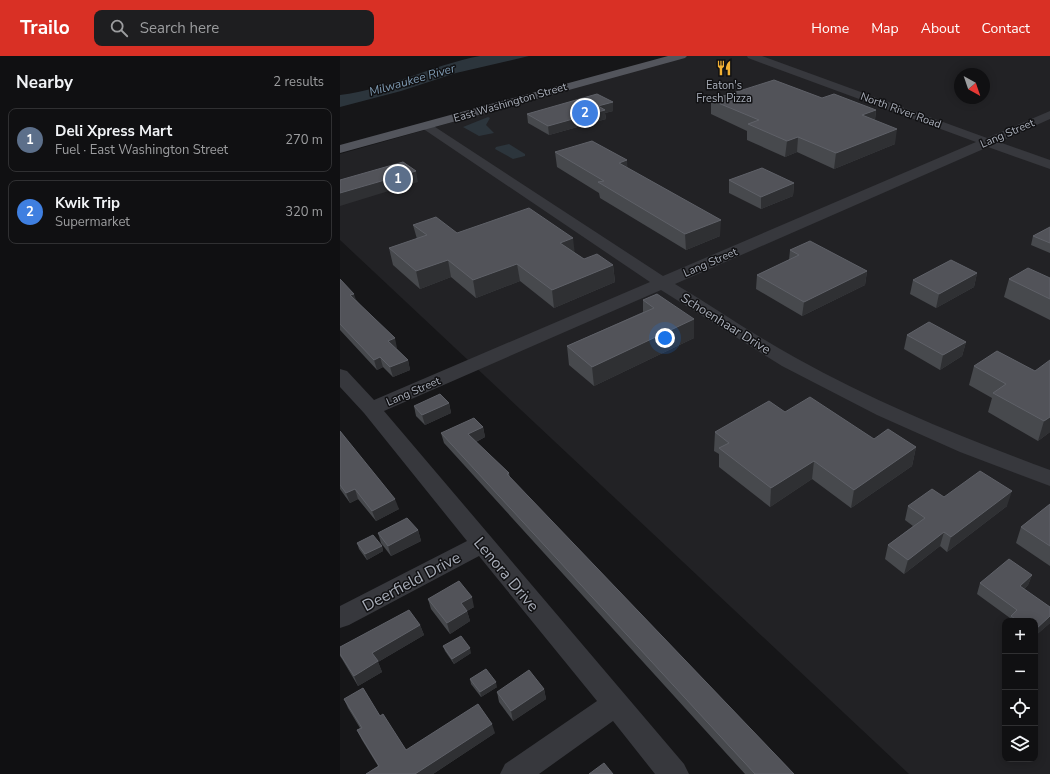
<!DOCTYPE html>
<meta charset="utf-8">
<style>
:root{--surface:#101012;--page:#1e1e20;--text:#f1f3f6;--muted:#9c9d9f;--line:#303032;--accent:#d93025}
body{margin:0;font-family:"Nunito Sans",sans-serif;background:var(--page);color:var(--text)}
.controls{position:absolute;right:12px;bottom:12px;display:grid;overflow:hidden;border-radius:8px;box-shadow:0 2px 10px #0003}
.controls button{width:36px;height:36px;display:grid;place-items:center;padding:0;border:0;border-bottom:1px solid var(--line);background:var(--surface);color:var(--text);font:20px sans-serif}
.compass{position:absolute;left:614px;top:12px;width:36px;height:36px;border-radius:50%;background:var(--surface);box-shadow:0 2px 10px #0003;rotate:140deg}
.you{position:absolute;left:325px;top:282px;width:14px;height:14px;margin:-10px;border:3px solid #fff;border-radius:50%;background:#1a73e8;box-shadow:0 0 0 6px #1a73e833}
.badge{display:grid;place-items:center;width:26px;height:26px;border-radius:50%;background:var(--accent);color:#fff;font-size:13px;font-weight:700}
.pin{position:absolute;translate:-50% -50%;border:2px solid #fff;box-shadow:0 1px 4px #0006}
.list{margin:0;padding:0;list-style:none}
h2{display:flex;justify-content:space-between;align-items:center;height:52px;margin:0;padding:0 16px;font-size:17px}
h2 small{font-size:13px;font-weight:400;color:var(--muted)}
.list li{display:grid;grid-template-columns:26px 1fr auto;gap:12px;align-items:center;box-sizing:border-box;height:64px;margin:0 8px 8px;padding:0 8px;border:1px solid var(--line);border-radius:8px}
.list b{display:block;font-size:15px;white-space:nowrap}
.list p{margin:0;font-size:13px;white-space:nowrap;color:var(--muted)}
.list em{font-size:13px;font-style:normal;color:var(--muted)}
.icon{flex:none;width:22px;height:22px;fill:none;stroke:currentColor;stroke-width:2;stroke-linecap:round;stroke-linejoin:round}
.map{position:relative;flex:none;width:710px;height:718px;overflow:hidden}
header{display:flex;align-items:center;gap:24px;box-sizing:border-box;height:56px;padding:0 20px;background:var(--accent);color:#fff}
header strong{font-size:19px}
nav{display:flex;gap:22px;margin-inline-start:auto;font-size:14px}
.search{width:280px;height:36px;background:var(--page);display:flex;align-items:center;gap:10px;box-sizing:border-box;padding:0 14px;border-radius:8px;color:var(--muted);font-size:15px}
main{display:flex}
aside{flex:1;background:var(--surface)}
.map>svg:first-child{display:block}
.built{fill:#222225;fill-rule:evenodd}
.water{fill:#2c353c}
.lines{fill:none;stroke-linecap:round;stroke-linejoin:round}
.minor{fill:#37383d;fill-rule:evenodd}
.major{fill:#53555c;fill-rule:evenodd}
.wall{fill:#47494d}
.shaded-wall{fill:#2f3033}
.building{fill:#525359;stroke:#5f6168}
.labels{text-anchor:middle;stroke-width:3;stroke-linejoin:round;paint-order:stroke}
.far-poi-label{font-size:11px;fill:#a8adb8;stroke:#111113}
.far-street-label{font-size:11px;fill:#a8adb8;stroke:#111113}
.far-water-label{font-size:12px;font-style:italic;fill:#7f9bb3;stroke:#111113}
.street-label{font-size:13px;fill:#a8adb8;stroke:#111113}
.near-street-label{font-size:16px;fill:#a8adb8;stroke:#111113}
</style>
<header>
<strong>Trailo</strong>
<div class="search"><svg class="icon" aria-label="search" viewBox="0 0 24 24"><circle cx="10" cy="10" r="6"/><path d="M15 15l6 6"/></svg>Search here</div>
<nav><a>Home</a><a>Map</a><a>About</a><a>Contact</a></nav>
</header>
<main>
<aside>
<h2>Nearby<small>2 results</small></h2>
<ul class="list">
<li><span class="badge" style="background:#5c6f8a">1</span><div><b>Deli Xpress Mart</b><p>Fuel · East Washington Street</p></div><em>270 m</em></li>
<li><span class="badge" style="background:#3f7fe0">2</span><div><b>Kwik Trip</b><p>Supermarket</p></div><em>320 m</em></li>
</ul>
</aside>
<div class="map">
<svg width="710" height="718" viewBox="0 0 710 718">
<rect width="100%" height="100%" fill="#161618"/>
<path class="built" d="M345,0H710V718H569L0,184V98ZM620,18H644V42H620ZM665,565H695V703H665Z"/>
<g class="water">
<path d="M140,0H189L116,17L61,35L0,51V39C49,33 92,9 140,0Z"/>
<path d="M148,61L150,62L146,69L154,77L139,80L123,71Z"/>
<path d="M169,88L185,98V100L173,103L155,93L156,91Z"/>
</g>
<g class="lines">
<path class="minor" d="M407,0H422L647,82L710,55V63L659,86L710,104V113L648,91L335,228C375,252 414,279 456,302C537,347 623,382 710,414V430L620,396L537,359L442,310L321,234L44,355L344,708L349,718H315L273,665L199,718H160L165,708L257,645L139,500L9,569L0,572V550L127,485L24,357L0,331V313L7,315L34,344L310,226L79,70L85,66L89,67L323,220L636,86L408,2Z"/>
<path class="major" d="M328,0H347L345,2L0,97V89Z"/>
</g>
<g class="wall">
<path d="M482,42L536,54L535,64L555,88L494,113L457,96L445,101L407,84V75L371,58V44Z"/>
<path d="M273,46V55L265,57L266,63L209,79L188,67L187,58Z"/>
<path d="M215,96L288,112L380,180L346,194L260,142L259,137L217,111Z"/>
<path d="M389,124L454,127L453,140L421,153L389,137Z"/>
<path d="M73,169L117,177L235,197L244,203L273,209L275,226L214,252L180,225L136,242L111,221L80,233L53,209L49,192L77,183Z"/>
<path d="M710,171V197L691,189L693,180Z"/>
<path d="M450,194L527,215L525,229L462,260L416,233L417,219L449,204Z"/>
<path d="M637,217L634,231L596,252L570,238L573,224Z"/>
<path d="M710,222V264L664,241L669,223Z"/>
<path d="M0,223L17,245L57,292H56L68,304L70,314L53,321L43,311L37,314L0,274Z"/>
<path d="M317,238L354,282L254,330L229,309L227,290L303,256V244Z"/>
<path d="M567,279L626,286L622,300L600,314L564,293Z"/>
<path d="M634,310L695,315L710,376L698,385L648,356L652,342L629,329Z"/>
<path d="M109,347L111,357L85,369L76,360L74,350Z"/>
<path d="M445,356L534,383L576,391L572,410L511,452L472,423L430,451L379,411V398L374,395L375,376Z"/>
<path d="M143,371L145,381L136,386L169,417L170,422L454,718H405L104,387L101,377Z"/>
<path d="M0,375L59,453L36,465L18,443L10,447L0,433Z"/>
<path d="M604,441L667,450L607,496L600,490L564,518L545,503L548,489L573,470L565,464L568,450Z"/>
<path d="M710,448V510L676,487L681,471Z"/>
<path d="M78,474L81,485L51,500L41,487L38,477Z"/>
<path d="M17,487L42,490L43,495L27,504L19,493Z"/>
<path d="M692,519L688,529L684,533L710,551V567L695,580V565H669L670,562L637,538L640,527Z"/>
<path d="M88,543L134,551L127,555L130,565L110,578L91,553Z"/>
<path d="M80,569L84,579L38,606L42,616L18,630L2,603L0,600V591Z"/>
<path d="M103,590L131,597L114,608L105,595Z"/>
<path d="M130,623L157,631L141,641L131,628Z"/>
<path d="M204,633L206,643L173,665L159,646L157,636Z"/>
<path d="M4,643L40,660L66,694L155,677L93,718H26L38,710L22,684L17,674L20,672L8,652Z"/>
</g>
<g class="shaded-wall">
<path d="M273,46V55L265,57L266,63L209,79L208,70L258,50Z"/>
<path d="M536,54L534,69L522,59Z"/>
<path d="M557,73L555,88L494,113L496,97Z"/>
<path d="M458,81L457,96L445,101L447,85Z"/>
<path d="M287,104L288,119L279,107Z"/>
<path d="M76,115L78,126L0,150V137Z"/>
<path d="M454,127L453,140L421,153V141Z"/>
<path d="M381,164L380,180L346,194L345,178Z"/>
<path d="M233,182L235,199L220,187Z"/>
<path d="M108,204L111,221L80,233L76,215Z"/>
<path d="M177,208L180,225L136,242L133,224Z"/>
<path d="M273,209L275,226L214,252L212,234Z"/>
<path d="M527,215L525,229L462,260L464,246Z"/>
<path d="M637,217L634,231L596,252L599,238Z"/>
<path d="M14,238L17,247L10,239Z"/>
<path d="M354,263V282L254,330L252,311Z"/>
<path d="M55,282L57,292L51,294L48,285Z"/>
<path d="M626,286L622,300L600,314L603,299Z"/>
<path d="M40,301L43,311L37,314L34,304Z"/>
<path d="M68,304L70,314L53,321L50,311Z"/>
<path d="M109,347L111,357L85,369L82,359Z"/>
<path d="M710,361V376L698,385L704,365Z"/>
<path d="M143,371L145,381L131,388L128,378Z"/>
<path d="M576,391L572,410L511,452L514,434Z"/>
<path d="M474,405L472,423L430,451L431,432Z"/>
<path d="M15,433L18,443L10,447L6,437Z"/>
<path d="M672,435L667,450L607,496L611,481Z"/>
<path d="M55,443L59,453L36,465L32,455Z"/>
<path d="M78,474L81,485L51,500L48,490Z"/>
<path d="M604,476L600,490L564,518L568,504Z"/>
<path d="M42,490L43,495L27,504L25,498Z"/>
<path d="M692,519L688,529L676,540L680,530Z"/>
<path d="M132,541L134,551L127,555L130,565L110,578L107,567L121,547Z"/>
<path d="M710,560V567L695,580V574Z"/>
<path d="M80,569L84,579L38,606L42,616L18,630L14,620L32,597Z"/>
<path d="M130,592L131,597L114,608L112,603Z"/>
<path d="M156,626L157,631L141,641L140,636Z"/>
<path d="M204,633L206,643L173,665L171,655Z"/>
<path d="M152,668L155,677L93,718H75Z"/>
</g>
<g class="building">
<path d="M434,24L482,42L494,38L536,54L522,59L557,73L496,97L458,81L447,85L408,68L419,64L371,44Z"/>
<path d="M257,38L273,46L258,50L265,54L208,70L187,58Z"/>
<path d="M252,85L287,104L279,107L381,164L345,178L258,126L264,125L215,96Z"/>
<path d="M63,106L76,115L0,137V124Z"/>
<path d="M422,112L454,127L421,141L389,124Z"/>
<path d="M189,152L233,182L220,187L244,203L257,198L273,209L212,234L177,208L133,224L108,204L76,215L49,192L87,179L73,169L96,161L117,177Z"/>
<path d="M710,171V187L693,180Z"/>
<path d="M470,185L527,215L464,246L417,219L459,199L450,194Z"/>
<path d="M611,204L637,217L599,238L573,224Z"/>
<path d="M688,212L710,222V243L669,223Z"/>
<path d="M0,223L14,238L10,239L55,282L48,285L68,304L50,311L40,301L34,304L0,268Z"/>
<path d="M317,238L354,263L252,311L227,290L314,252L303,244Z"/>
<path d="M589,266L626,286L603,299L567,279Z"/>
<path d="M657,295L695,315L710,304V361L704,365L653,337L666,328L634,310Z"/>
<path d="M100,338L109,347L82,359L74,350Z"/>
<path d="M470,341L534,383L548,373L576,391L514,434L474,405L431,432L379,392L389,387L375,376L429,345L445,356Z"/>
<path d="M134,362L143,371L128,378L169,417L167,418L454,718H415L101,377Z"/>
<path d="M0,375L55,443L32,455L15,433L6,437L0,429Z"/>
<path d="M640,415L672,435L611,481L604,476L568,504L548,489L585,462L568,450L592,433L604,441Z"/>
<path d="M710,448V490L681,471Z"/>
<path d="M67,462L78,474L48,490L38,477Z"/>
<path d="M33,479L42,490L25,498L17,487Z"/>
<path d="M669,503L692,519L680,530L710,551V560L695,574V565H678L671,560L677,554L640,527Z"/>
<path d="M119,525L132,541L121,547L127,555L107,567L88,543Z"/>
<path d="M69,554L80,569L32,597L38,605L14,620L0,598V591Z"/>
<path d="M121,580L130,592L112,603L103,590Z"/>
<path d="M146,613L156,626L140,636L130,623Z"/>
<path d="M189,614L204,633L171,655L157,636Z"/>
<path d="M23,632L40,660L43,658L66,694L138,648L152,668L75,718H26L39,710L17,674L22,672L4,643Z"/>
<path d="M264,707L273,718H249Z"/>
</g>
<defs>
<symbol id="restaurant-bare" viewBox="-9 -9 18 18"><path d="M-5-6h1v4h1v-4h1v4h1v-4h1v5L-1.5 .5V6h-2V.5L-5-1ZM5-6V6H3V1.5H1.5Q1.5-4 5-6Z" fill="#f2b134" stroke="#111113" stroke-width="2.5" paint-order="stroke"/></symbol>
</defs>
<g fill-rule="evenodd">
<use href="#restaurant-bare" x="373" y="1" width="22" height="22"/>
</g>
<g class="labels">
<g class="far-poi-label">
<text x="384" y="33">Eaton's<tspan x="384" dy="13">Fresh Pizza</tspan></text>
</g>
<g class="far-street-label">
<text transform="translate(170 46) rotate(-16)" y="4">East Washington Street</text>
<text transform="translate(561 54) rotate(20)" y="4">North River Road</text>
<text transform="translate(667 77) rotate(-23)" y="4">Lang Street</text>
<text transform="translate(370 206) rotate(-23)" y="4">Lang Street</text>
<text transform="translate(73 335) rotate(-23)" y="4">Lang Street</text>
</g>
<g class="far-water-label">
<text transform="translate(72 24) rotate(-16)" y="4">Milwaukee River</text>
</g>
<g class="street-label">
<text transform="translate(386 267) rotate(32)" y="5">Schoenhaar Drive</text>
</g>
<g class="near-street-label">
<text transform="translate(167 518) rotate(50)" y="6">Lenora Drive</text>
<text transform="translate(71 525) rotate(-28)" y="6">Deerfield Drive</text>
</g>
</g>
</svg>
<div class="controls">
<button>+</button>
<button>−</button>
<button><svg class="icon" aria-label="locate" viewBox="0 0 24 24"><circle cx="12" cy="12" r="6"/><path d="M12 2v4M12 18v4M2 12h4M18 12h4"/></svg></button>
<button><svg class="icon" aria-label="layers" viewBox="0 0 24 24"><path d="M12 4l9 5-9 5-9-5zM3 14l9 5 9-5"/></svg></button>
</div>
<svg class="compass" viewBox="-18 -18 36 36"><path d="M0-13l5 13h-10z" fill="#e53935"/><path d="M0 13l5-13h-10z" fill="#9c9d9f"/></svg>
<div class="you"></div>
<div class="pin badge" style="left:58px;top:123px;background:#5c6f8a">1</div>
<div class="pin badge" style="left:245px;top:57px;background:#3f7fe0">2</div>
</div>
</main>
